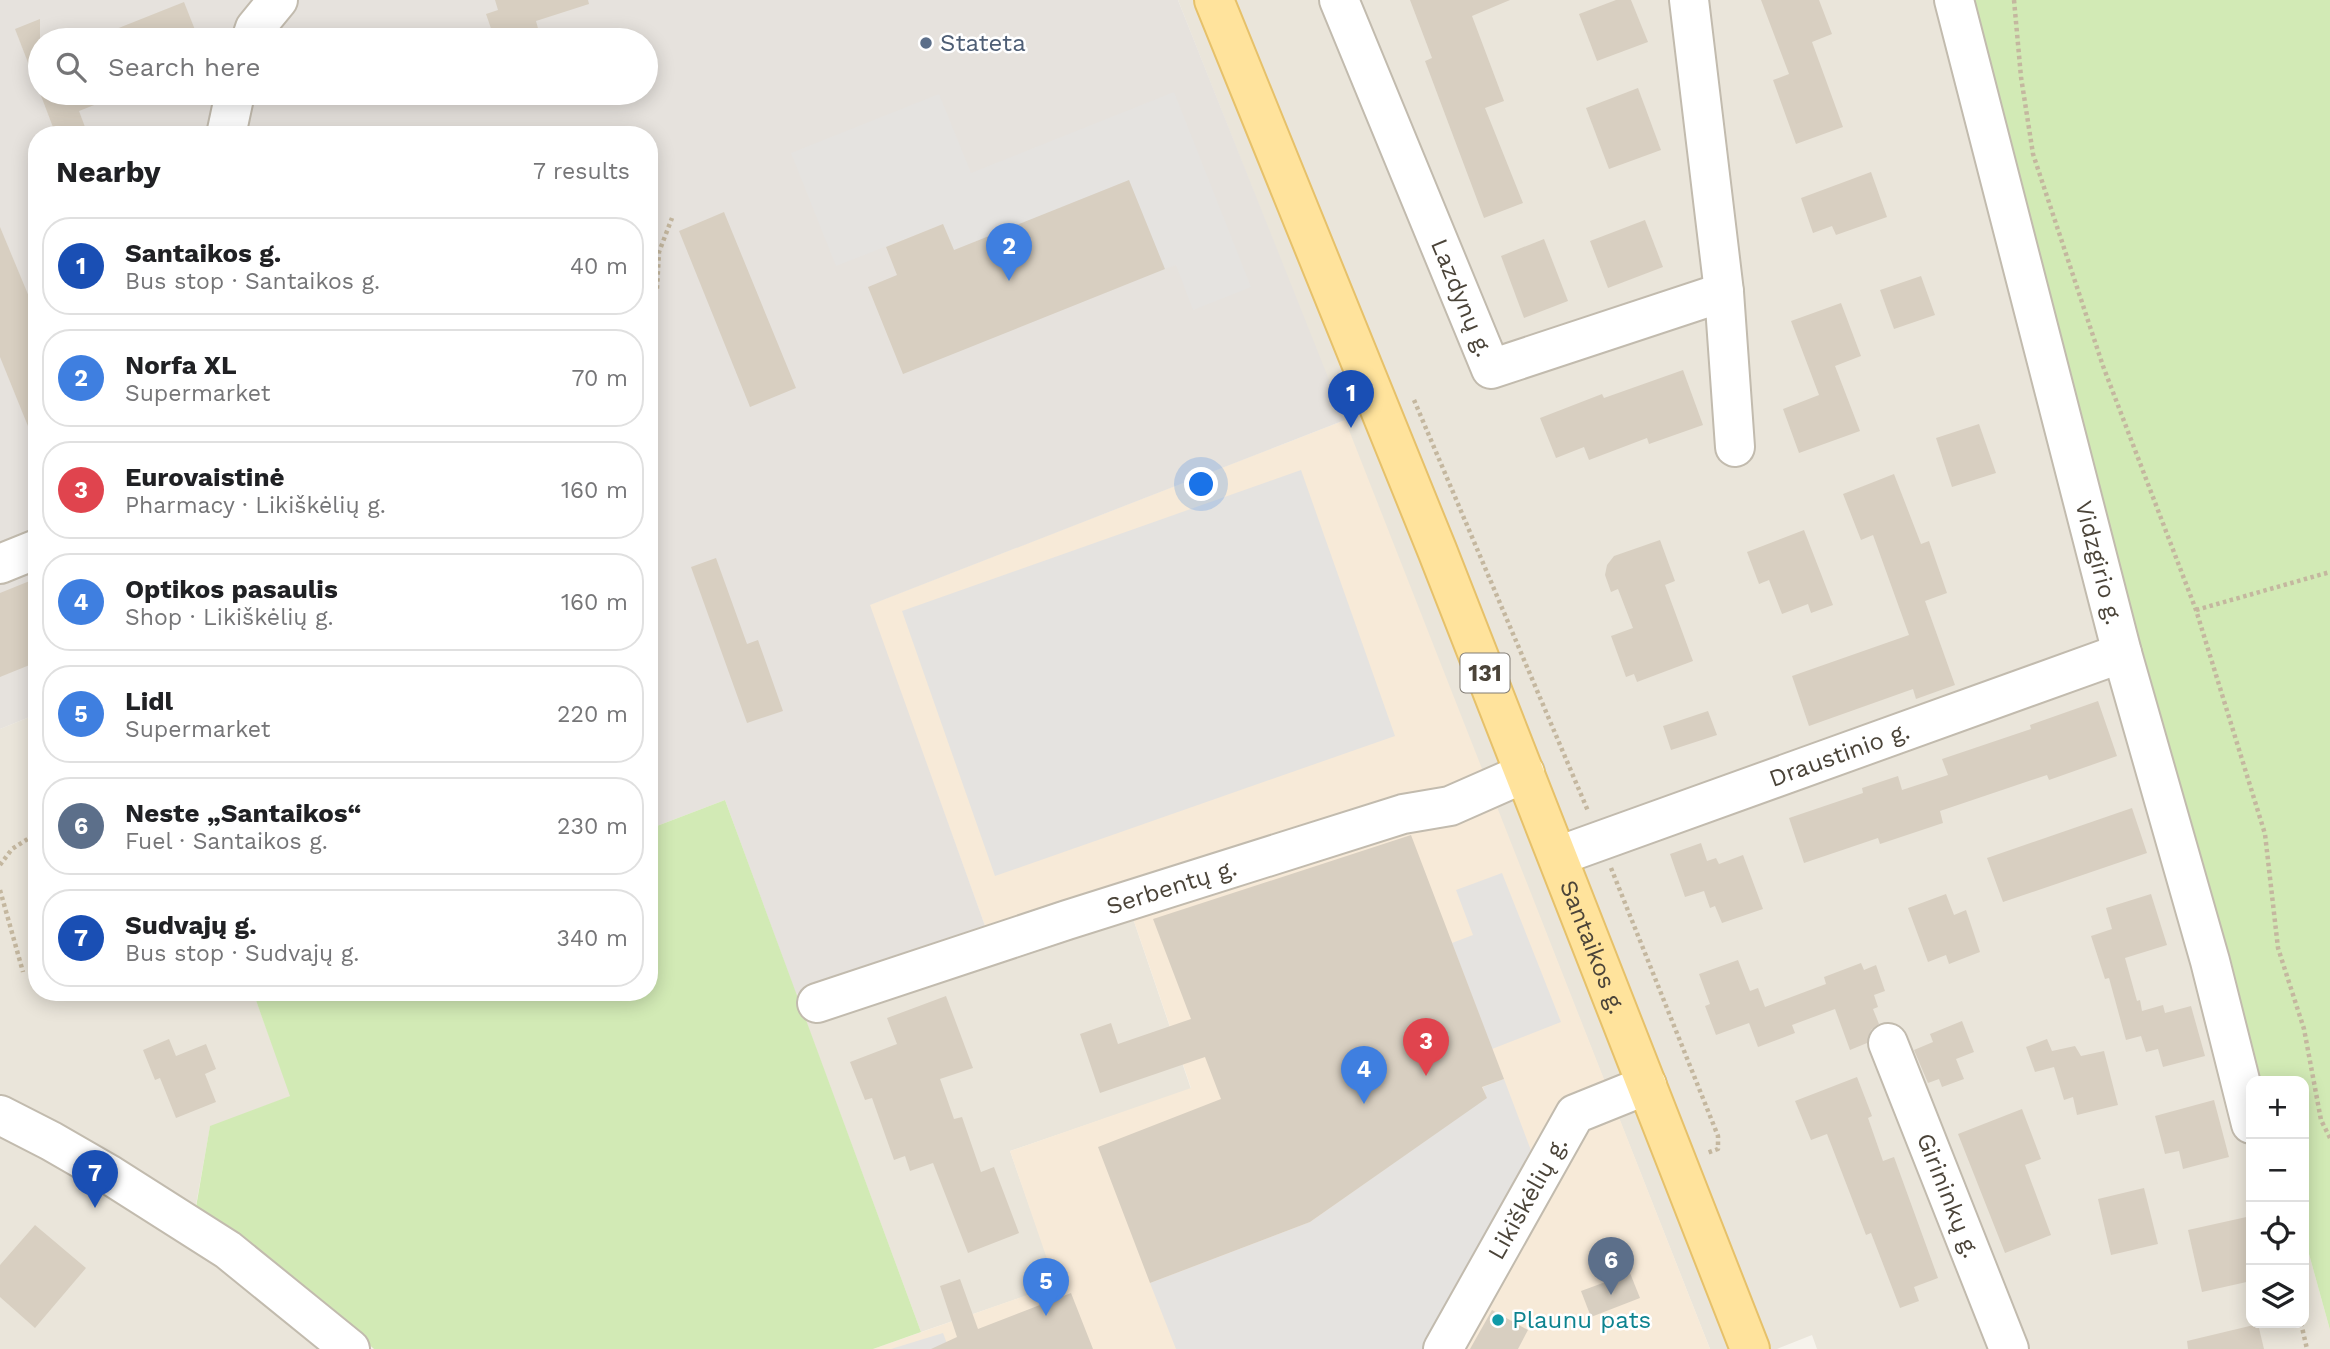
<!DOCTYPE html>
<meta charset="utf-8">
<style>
:root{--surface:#fff;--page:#f6f6f6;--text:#202124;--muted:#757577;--line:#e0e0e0;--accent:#7c3aed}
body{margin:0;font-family:"Work Sans",sans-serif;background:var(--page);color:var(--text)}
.controls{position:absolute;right:21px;bottom:21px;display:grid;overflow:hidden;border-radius:14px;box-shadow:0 4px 18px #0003}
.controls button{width:63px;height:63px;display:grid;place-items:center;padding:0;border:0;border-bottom:2px solid var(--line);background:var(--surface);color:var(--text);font:35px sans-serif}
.you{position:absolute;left:1202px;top:485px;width:24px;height:24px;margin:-18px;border:5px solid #fff;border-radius:50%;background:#1a73e8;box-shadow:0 0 0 10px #1a73e833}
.badge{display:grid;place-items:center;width:46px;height:46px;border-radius:50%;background:var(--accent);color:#fff;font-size:23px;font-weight:700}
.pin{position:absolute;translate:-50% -58px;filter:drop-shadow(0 2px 4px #0008)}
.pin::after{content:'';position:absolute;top:37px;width:24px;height:21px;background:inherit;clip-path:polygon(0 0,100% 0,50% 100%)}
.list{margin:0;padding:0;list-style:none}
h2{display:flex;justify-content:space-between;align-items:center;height:91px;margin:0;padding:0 28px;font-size:30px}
h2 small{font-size:23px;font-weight:400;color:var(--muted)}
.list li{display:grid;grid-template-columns:46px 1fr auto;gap:21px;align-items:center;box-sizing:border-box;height:98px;margin:0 14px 14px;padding:0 14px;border:2px solid var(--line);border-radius:28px}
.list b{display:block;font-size:26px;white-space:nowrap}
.list p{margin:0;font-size:23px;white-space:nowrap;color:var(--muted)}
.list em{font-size:23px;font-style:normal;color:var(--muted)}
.icon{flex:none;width:38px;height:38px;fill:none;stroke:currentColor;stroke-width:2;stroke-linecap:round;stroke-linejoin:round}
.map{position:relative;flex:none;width:2330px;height:1349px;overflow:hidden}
.search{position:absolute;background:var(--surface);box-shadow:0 4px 18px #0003;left:28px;top:28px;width:630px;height:77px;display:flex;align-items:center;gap:18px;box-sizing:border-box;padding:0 24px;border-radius:38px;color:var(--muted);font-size:26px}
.panel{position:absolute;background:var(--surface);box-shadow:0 4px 18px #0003;left:28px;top:126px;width:630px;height:875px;border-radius:28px}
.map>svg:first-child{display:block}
.residential{fill:#eae5da}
.commercial{fill:#f7ead8}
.industrial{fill:#e6e2dd;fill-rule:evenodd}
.green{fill:#d2eab5}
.parking{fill:#e5e3e0}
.building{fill:#d8cfc1}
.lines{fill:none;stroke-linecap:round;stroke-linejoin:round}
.minor-casing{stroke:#c2bbae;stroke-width:42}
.major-casing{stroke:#e6c16a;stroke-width:42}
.path{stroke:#c4b79f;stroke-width:4.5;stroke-dasharray:3.5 3.5;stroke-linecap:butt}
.minor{stroke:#fff;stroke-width:38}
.major{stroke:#ffe39c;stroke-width:38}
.service-dot{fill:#5c6f8a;stroke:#fff;stroke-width:2.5}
.culture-dot{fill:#0f9aa8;stroke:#fff;stroke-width:2.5}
.labels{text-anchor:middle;stroke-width:5;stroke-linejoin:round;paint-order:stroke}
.shield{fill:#fff;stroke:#817c74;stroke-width:2}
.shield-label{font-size:23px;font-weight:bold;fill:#4b4439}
.service-label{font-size:24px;fill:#4e5e75;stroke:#fff;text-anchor:start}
.street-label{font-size:24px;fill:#4b4439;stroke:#fff}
.culture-label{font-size:24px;fill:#0d838f;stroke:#fff;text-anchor:start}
</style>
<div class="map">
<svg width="2330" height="1349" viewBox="0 0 2330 1349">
<rect width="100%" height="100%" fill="#f6f3ec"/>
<g class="residential">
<path d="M1178,0H1960L2261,1081H2251V1323H2304V1236L2330,1330V1349H1817L1812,1335L1777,1349H1710Z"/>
<path d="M37,714V992H253L291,1096L210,1127L189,1244L279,1314L318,1349H0V729Z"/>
<path d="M1124,892L1191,1089L1010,1151L1057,1285L921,1332L796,994L989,937Z"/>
</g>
<path class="commercial" d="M1345,420L1710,1349H873L1056,1285L1010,1151L1191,1088L1124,892L989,937L869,605Z"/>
<path class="industrial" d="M0,0H1178L1345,420L870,605L989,937L796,994L725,800L649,829V135H37V714L0,729ZM40,40H646V93H40Z"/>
<g class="green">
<path d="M1960,0H2330V1330L2304,1236V1081H2261Z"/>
<path d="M725,800L921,1332L873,1349H374L347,1325L195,1213L210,1126L290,1096L253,992H649V829Z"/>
</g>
<g class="parking">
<path d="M1174,92L1251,287L1193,310L1176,265L1165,269L954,250L943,224L836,266L791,153L939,94L971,173Z"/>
<path d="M1301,470L1395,736L995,876L902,611Z"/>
<path d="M1502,873L1561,1022L1492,1049L1452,943L1473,935L1456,890Z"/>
<path d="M1504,1079L1535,1161L1427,1349H1176L1150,1283L1310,1222L1486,1098L1483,1087Z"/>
<path d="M943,1333L949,1349H891Z"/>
</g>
<g class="building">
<path d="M495,0H588L589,4L536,21L539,32L513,40H495L486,14L498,10Z"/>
<path d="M1410,0H1510L1472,16L1504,101L1485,108L1523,203L1484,218L1425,61L1432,58Z"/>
<path d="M1616,0H1631L1648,42L1597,61L1579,14Z"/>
<path d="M1761,0H1819L1832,34L1812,42L1843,127L1796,144L1773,80L1789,74Z"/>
<path d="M184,2L199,40H91V39Z"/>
<path d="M40,19V91H39L15,29Z"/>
<path d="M1638,88L1661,150L1609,169L1586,108Z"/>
<path d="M40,93H122V94L79,111L88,135H56Z"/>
<path d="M1871,172L1887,217L1836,235L1832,226L1813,233L1801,198Z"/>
<path d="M1129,180L1165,269L903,374L868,287L897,275L886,247L943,224L954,250Z"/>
<path d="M724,212L796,388L750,407L679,231Z"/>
<path d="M1645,220L1663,267L1608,288L1590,241Z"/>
<path d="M0,227L37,316L36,446L0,357Z"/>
<path d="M1544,239L1568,301L1524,318L1501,256Z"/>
<path d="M1921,276L1935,315L1894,329L1880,290Z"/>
<path d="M1841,303L1861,356L1835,366L1860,431L1799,453L1783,409L1819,395L1791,321Z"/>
<path d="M1683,370L1703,425L1649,444L1647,438L1589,460L1584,447L1556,458L1540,418L1602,394L1604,398Z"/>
<path d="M1979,424L1996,473L1952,487L1936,438Z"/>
<path d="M1894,474L1921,544L1929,541L1947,593L1925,601L1955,685L1916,699L1913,689L1809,726L1792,676L1909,635L1873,535L1861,540L1843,494Z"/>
<path d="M1804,530L1833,605L1811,613L1808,604L1782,614L1769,580L1759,584L1747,552Z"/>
<path d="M1660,540L1675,581L1665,585L1693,661L1637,682L1634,674L1626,677L1611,636L1633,628L1618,589L1611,592L1605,575L1607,565L1614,556Z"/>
<path d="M716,558L747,644L758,640L783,711L747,723L691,567Z"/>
<path d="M37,578V662L0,677V593Z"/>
<path d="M2098,701L2117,756L2049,780L2047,775L1940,811L1943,823L1880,844L1878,838L1804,863L1789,818L1863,793L1862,788L1898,776L1902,790L1948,775L1942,759L2031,729L2030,725Z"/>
<path d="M1708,711L1717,735L1671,750L1663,726Z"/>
<path d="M2132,808L2147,853L2003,902L1987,858Z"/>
<path d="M1411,835L1504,1079L1482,1087L1487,1098L1310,1222L1150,1283L1098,1147L1221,1099L1205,1057L1100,1093L1080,1034L1111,1023L1118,1044L1191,1019L1153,919Z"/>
<path d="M1701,843L1707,861L1716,858L1719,864L1743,855L1763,909L1722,923L1715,906L1710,908L1704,891L1685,897L1670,854Z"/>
<path d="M1946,894L1954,915L1966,910L1980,952L1949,964L1946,955L1928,962L1908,908Z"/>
<path d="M2151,894L2167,945L2125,958L2137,1001L2140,1000L2142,1011L2163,1005L2165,1013L2191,1006L2205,1056L2163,1067L2158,1049L2146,1052L2141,1036L2126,1040L2109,978L2105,979L2091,936L2112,929L2106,908Z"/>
<path d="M1738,960L1750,991L1758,988L1765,1007L1826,984L1824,977L1861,963L1864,970L1876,965L1885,991L1874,995L1878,1007L1873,1009L1879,1024L1871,1030L1867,1043L1850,1050L1835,1009L1792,1025L1795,1033L1758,1047L1749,1023L1716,1035L1705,1006L1710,1004L1699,974Z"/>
<path d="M946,996L973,1068L940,1079L954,1119L962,1117L981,1172L994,1167L1019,1233L968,1253L933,1163L910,1171L905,1156L894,1160L872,1098L865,1100L850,1062L897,1044L887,1018Z"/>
<path d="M1962,1021L1974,1052L1956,1059L1964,1079L1942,1087L1939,1079L1928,1083L1914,1050L1933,1042L1930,1034Z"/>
<path d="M169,1039L176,1056L206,1044L216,1069L205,1074L216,1102L176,1118L160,1078L155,1080L143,1050Z"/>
<path d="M2047,1039L2052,1051L2075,1046L2081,1056L2104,1051L2118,1105L2077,1115L2073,1097L2064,1100L2054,1067L2035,1072L2026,1047Z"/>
<path d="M1857,1077L1872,1116L1868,1118L1883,1161L1894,1157L1938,1278L1914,1287L1919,1301L1900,1308L1871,1233L1866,1235L1827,1134L1811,1140L1795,1101Z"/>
<path d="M2214,1100L2229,1157L2183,1169L2179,1151L2165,1154L2155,1116Z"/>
<path d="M2022,1109L2041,1159L2025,1165L2051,1235L2005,1253L1958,1134Z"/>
<path d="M2144,1188L2158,1244L2111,1255L2098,1199Z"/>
<path d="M2251,1216V1281L2202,1292L2188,1230Z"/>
<path d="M35,1225L86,1268L35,1328L0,1297V1265Z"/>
<path d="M1630,1273L1640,1298L1591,1317L1581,1291Z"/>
<path d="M960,1279L978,1329L1071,1293L1093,1349H931L957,1337L940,1286Z"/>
<path d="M1492,1310L1528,1330L1518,1349H1470Z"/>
<path d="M2258,1324L2264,1349H2188L2187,1341Z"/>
</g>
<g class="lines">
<defs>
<g id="minor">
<path id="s1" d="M1339,0L1491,369L1724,292"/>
<path d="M1689,0L1724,292L1735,447"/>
<path id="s2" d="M1954,0L2122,653L2210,961L2251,1124"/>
<path d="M251,40L255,28L278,0"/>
<path d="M226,135L235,93"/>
<path d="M0,564L37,549"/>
<path id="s3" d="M1558,856L2122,653"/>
<path id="s4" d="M817,1003L1067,920L1403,814L1450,806L1525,773"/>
<path id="s5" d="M1888,1043L2009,1349"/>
<path d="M0,1115L51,1141L110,1175L228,1250L350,1349"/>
<path id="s6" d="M1443,1349L1575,1114L1647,1085"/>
</g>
<g id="major">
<path id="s7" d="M1214,0L1437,550L1750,1349"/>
</g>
</defs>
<use href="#minor" class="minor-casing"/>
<use href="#major" class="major-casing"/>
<g class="path">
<path d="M2014,0L2021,77L2033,154L2103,366L2196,610L2265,834L2278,948L2304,1029L2321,1120L2330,1138"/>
<path d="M649,300L657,289L659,252L672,218"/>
<path d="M1414,400L1588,811"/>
<path d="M2196,610L2330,572"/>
<path d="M0,865L12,849L37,833"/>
<path d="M1611,868L1718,1136V1149L1707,1153"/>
<path d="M0,890L23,972"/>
<path d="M2301,1323L2307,1349"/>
</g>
<use href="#minor" class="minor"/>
<use href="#major" class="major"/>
</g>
<circle class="service-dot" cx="926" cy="43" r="7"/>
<circle class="culture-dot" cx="1498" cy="1320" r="7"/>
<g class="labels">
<rect class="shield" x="1460.5" y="653.5" width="49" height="39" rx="5"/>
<g class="shield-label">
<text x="1485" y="681">131</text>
</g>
<g class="service-label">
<text x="940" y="51">Stateta</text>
</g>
<g class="street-label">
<text dy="8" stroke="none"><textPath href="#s1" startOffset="322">Lazdynų g.</textPath></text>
<text dy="8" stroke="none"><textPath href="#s2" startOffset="581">Vidzgirio g.</textPath></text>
<text dy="8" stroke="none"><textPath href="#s3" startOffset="299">Draustinio g.</textPath></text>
<text dy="8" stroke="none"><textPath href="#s4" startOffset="373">Serbentų g.</textPath></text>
<text dy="8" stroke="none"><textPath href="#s7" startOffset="1020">Santaikos g.</textPath></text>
<text dy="8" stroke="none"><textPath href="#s5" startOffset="164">Girininkų g.</textPath></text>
<text dy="8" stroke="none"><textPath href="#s6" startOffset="173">Likiškėlių g.</textPath></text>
</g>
<g class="culture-label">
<text x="1512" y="1328">Plaunu pats</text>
</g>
</g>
</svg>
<div class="controls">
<button>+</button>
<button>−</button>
<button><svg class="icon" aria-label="locate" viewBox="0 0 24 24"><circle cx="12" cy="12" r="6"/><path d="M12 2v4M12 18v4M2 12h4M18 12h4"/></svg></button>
<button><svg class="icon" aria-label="layers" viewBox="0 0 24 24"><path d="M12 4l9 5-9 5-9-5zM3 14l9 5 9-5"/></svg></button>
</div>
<div class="you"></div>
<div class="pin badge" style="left:1351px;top:428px;background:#1a4fb4">1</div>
<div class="pin badge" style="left:1009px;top:281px;background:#3f7fe0">2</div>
<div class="pin badge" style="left:1426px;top:1076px;background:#e0444e">3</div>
<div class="pin badge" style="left:1364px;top:1104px;background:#3f7fe0">4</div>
<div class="pin badge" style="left:1046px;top:1316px;background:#3f7fe0">5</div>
<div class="pin badge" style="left:1611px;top:1295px;background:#5c6f8a">6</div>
<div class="pin badge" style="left:95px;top:1208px;background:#1a4fb4">7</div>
<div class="search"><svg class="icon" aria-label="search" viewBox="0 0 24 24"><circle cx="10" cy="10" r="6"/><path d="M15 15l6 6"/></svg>Search here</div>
<section class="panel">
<h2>Nearby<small>7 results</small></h2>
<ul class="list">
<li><span class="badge" style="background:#1a4fb4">1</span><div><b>Santaikos g.</b><p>Bus stop · Santaikos g.</p></div><em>40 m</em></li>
<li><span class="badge" style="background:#3f7fe0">2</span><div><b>Norfa XL</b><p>Supermarket</p></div><em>70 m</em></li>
<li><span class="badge" style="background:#e0444e">3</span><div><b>Eurovaistinė</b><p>Pharmacy · Likiškėlių g.</p></div><em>160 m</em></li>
<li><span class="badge" style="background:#3f7fe0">4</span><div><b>Optikos pasaulis</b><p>Shop · Likiškėlių g.</p></div><em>160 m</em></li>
<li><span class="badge" style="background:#3f7fe0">5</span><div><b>Lidl</b><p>Supermarket</p></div><em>220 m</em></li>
<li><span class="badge" style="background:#5c6f8a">6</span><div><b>Neste „Santaikos“</b><p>Fuel · Santaikos g.</p></div><em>230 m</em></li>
<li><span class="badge" style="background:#1a4fb4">7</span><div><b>Sudvajų g.</b><p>Bus stop · Sudvajų g.</p></div><em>340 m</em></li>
</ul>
</section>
</div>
